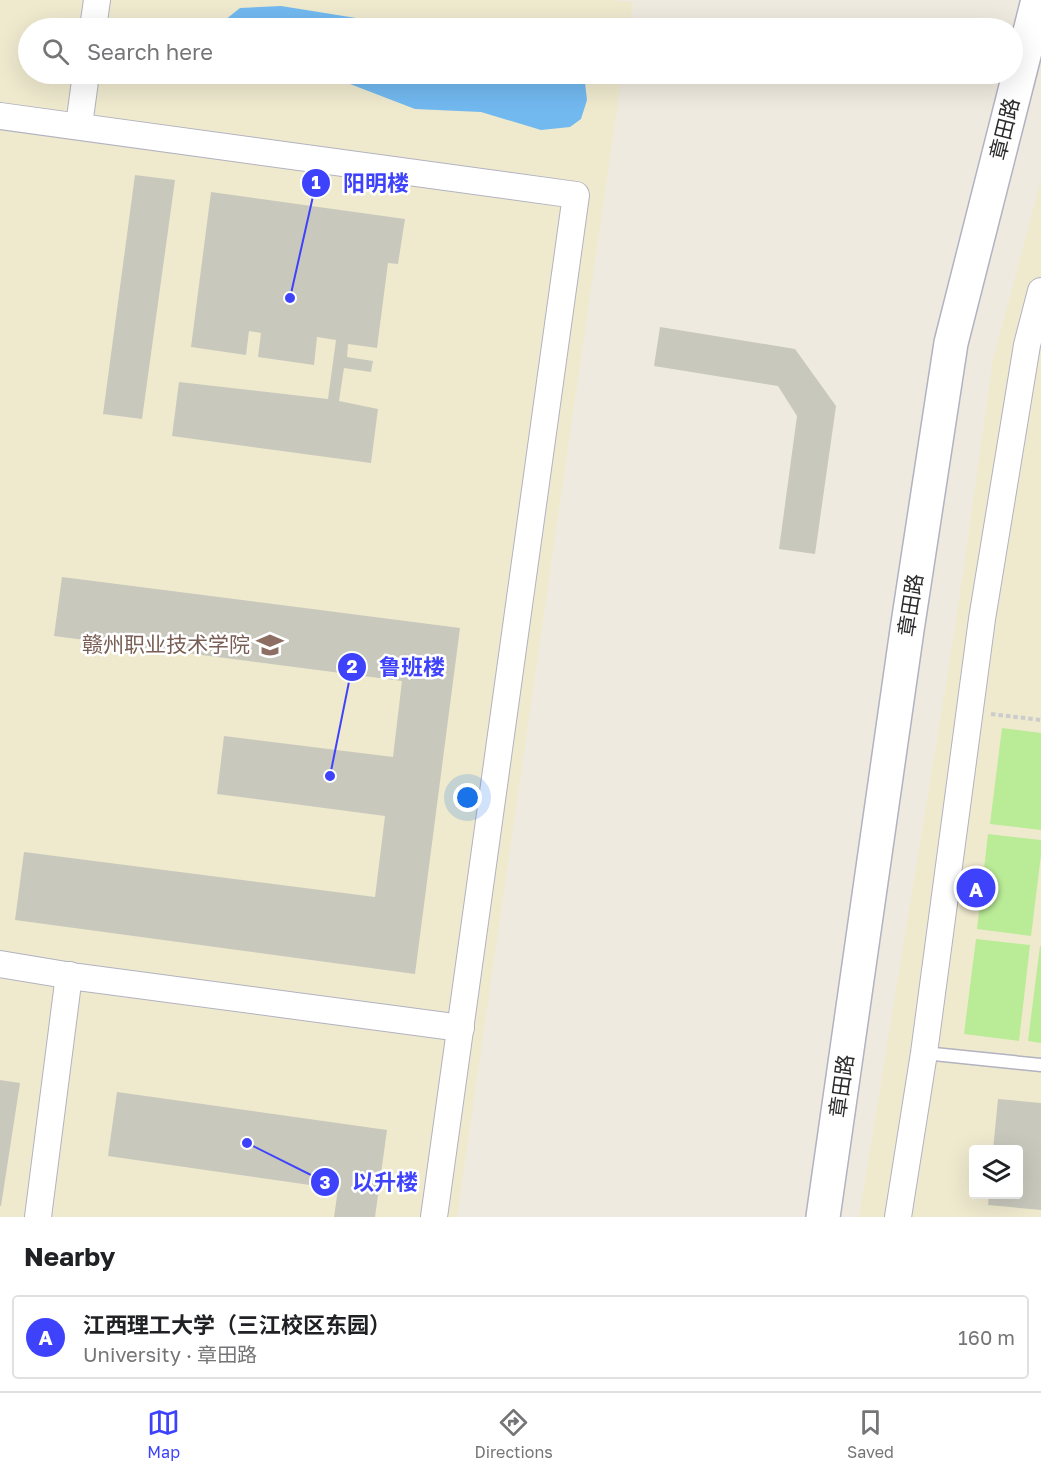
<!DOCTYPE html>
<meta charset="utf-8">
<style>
:root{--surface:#fff;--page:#f6f6f6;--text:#202124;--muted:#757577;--line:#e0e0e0;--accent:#3e43fb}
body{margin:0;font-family:"Golos Text","Noto Sans SC",sans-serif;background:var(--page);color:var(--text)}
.controls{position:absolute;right:18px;bottom:18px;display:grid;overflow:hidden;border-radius:6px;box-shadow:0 6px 24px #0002}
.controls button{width:54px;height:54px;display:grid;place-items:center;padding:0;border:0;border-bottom:2px solid var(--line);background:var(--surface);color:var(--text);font:30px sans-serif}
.you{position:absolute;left:468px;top:798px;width:21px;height:21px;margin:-15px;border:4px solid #fff;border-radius:50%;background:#1a73e8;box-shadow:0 0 0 9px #1a73e833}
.badge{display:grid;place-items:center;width:39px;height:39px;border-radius:50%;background:var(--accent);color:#fff;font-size:20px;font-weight:700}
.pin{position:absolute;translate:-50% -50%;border:3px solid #fff;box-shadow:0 2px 6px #0006}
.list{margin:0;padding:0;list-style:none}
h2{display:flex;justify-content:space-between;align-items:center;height:78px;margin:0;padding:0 24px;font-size:26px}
h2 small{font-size:20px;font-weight:400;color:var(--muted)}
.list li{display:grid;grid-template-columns:39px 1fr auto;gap:18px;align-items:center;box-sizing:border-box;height:84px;margin:0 12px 12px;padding:0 12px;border:2px solid var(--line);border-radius:6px}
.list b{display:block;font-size:22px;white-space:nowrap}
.list p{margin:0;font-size:20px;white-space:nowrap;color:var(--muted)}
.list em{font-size:20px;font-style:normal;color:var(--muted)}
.icon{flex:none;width:33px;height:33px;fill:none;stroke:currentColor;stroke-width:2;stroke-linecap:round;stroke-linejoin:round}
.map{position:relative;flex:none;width:1041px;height:1217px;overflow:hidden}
.search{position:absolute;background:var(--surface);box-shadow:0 6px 24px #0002;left:18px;right:18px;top:18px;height:66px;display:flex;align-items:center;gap:15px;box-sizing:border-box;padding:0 21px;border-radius:33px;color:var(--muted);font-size:22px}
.sheet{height:174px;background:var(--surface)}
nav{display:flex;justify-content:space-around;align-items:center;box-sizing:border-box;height:84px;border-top:2px solid var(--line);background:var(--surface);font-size:16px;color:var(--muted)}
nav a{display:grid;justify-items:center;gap:3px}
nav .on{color:var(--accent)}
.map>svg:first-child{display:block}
.education{fill:#efeace;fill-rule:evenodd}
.pitch{fill:#baeb97}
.water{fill:#72b9f0}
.building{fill:#c9c8bd}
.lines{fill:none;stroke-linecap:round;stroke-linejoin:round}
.lane-casing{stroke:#b2b2c0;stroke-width:15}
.street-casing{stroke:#b2b2c0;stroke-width:28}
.secondary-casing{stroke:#b2b2c0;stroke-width:36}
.path{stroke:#ccc;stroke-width:4;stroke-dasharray:4.5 3;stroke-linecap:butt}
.lane{stroke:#fff;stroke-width:12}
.street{stroke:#fff;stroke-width:26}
.secondary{stroke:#fff;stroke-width:33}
.labels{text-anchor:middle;stroke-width:5;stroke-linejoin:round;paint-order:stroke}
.street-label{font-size:21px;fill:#2c2c2c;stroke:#fff}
.education-label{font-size:21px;fill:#785e54;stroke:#fff;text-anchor:end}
.leader{fill:none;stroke:#3e43fb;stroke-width:2}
.callout-dot{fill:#3e43fb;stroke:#fff;stroke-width:2}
.mark-label{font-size:18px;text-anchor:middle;font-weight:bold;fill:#fff}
.callout-label{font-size:22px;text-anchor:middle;font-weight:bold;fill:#3e43fb;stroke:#fff;stroke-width:5;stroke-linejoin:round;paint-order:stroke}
</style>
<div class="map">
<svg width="1041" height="1217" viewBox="0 0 1041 1217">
<rect width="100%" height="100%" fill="#eeeadf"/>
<g class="education">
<path d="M0,0H611L633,2L629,28H28V74H622L457,1217H0Z"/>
<path d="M1041,180V1217H859L955,628L993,360ZM974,1150H1018V1194H974Z"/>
</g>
<g class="pitch">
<path d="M1002,728L1041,733V830L990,824Z"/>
<path d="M988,834L1041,840V855L1031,936L977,929Z"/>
<path d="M976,939L1030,945L1019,1041L964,1034Z"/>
<path d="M1040,946H1041V1043L1028,1041Z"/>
</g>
<g class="water">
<path d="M281,6L400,25L422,19L512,28H215L240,8Z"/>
<path d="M230,74H307L278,81L244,82Z"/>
<path d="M324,74H584L587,100L581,119L570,127L541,130L481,112L415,109Z"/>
</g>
<g class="building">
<path d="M135,175L175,180L142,419L103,414Z"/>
<path d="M211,192L405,219L398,264L388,263L377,348L348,344L347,357L373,361L371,372L344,368L339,401L378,409L371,463L172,436L179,382L328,399L336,340L317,337L314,365L258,357L261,333L249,331L246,355L191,347Z"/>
<path d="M660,327L795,349L836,406L815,554L779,549L797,416L778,386L654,366Z"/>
<path d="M62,577L460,628L415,974L15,920L24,852L375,897L385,816L217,794L224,736L393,757L402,681L54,636Z"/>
<path d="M0,1080L20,1083L1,1206H0Z"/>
<path d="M117,1092L387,1130L375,1217H334L338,1189L108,1156Z"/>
<path d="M998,1099L1041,1103V1210L988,1205L989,1194H1018V1150H993Z"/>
</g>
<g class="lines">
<defs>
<path id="lane" d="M924,1053L1041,1065"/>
<g id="street">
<path d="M93,28L97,0"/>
<path d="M0,116L576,195L434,1217"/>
<path d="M79,125L86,74"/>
<path d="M0,964L78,977L461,1028"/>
<path d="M38,1217L69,975"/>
<path d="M898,1217L924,1053L982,619L1027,345L1041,291"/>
</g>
<path id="secondary" d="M823,1217L907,630L951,343L1038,0"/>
</defs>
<use href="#lane" class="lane-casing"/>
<use href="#street" class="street-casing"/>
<use href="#secondary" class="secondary-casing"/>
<path class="path" d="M991,714L1041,720"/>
<use href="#lane" class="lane"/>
<use href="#street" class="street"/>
<use href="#secondary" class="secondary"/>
</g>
<defs>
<symbol id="university-bare" viewBox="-9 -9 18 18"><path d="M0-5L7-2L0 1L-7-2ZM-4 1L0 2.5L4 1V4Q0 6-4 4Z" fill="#8d6e63" stroke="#fff" stroke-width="2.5" paint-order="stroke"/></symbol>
</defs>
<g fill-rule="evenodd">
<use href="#university-bare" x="251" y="626" width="38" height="38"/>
</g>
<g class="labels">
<g class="street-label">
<text transform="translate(1005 129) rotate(-76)" y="7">章田路</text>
<text transform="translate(911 605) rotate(-81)" y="7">章田路</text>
<text transform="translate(842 1086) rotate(-82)" y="7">章田路</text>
</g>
<g class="education-label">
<text x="250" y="652">赣州职业技术学院</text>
</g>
</g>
<path class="leader" d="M290 298L316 183M330 776L352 667M247 1143L325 1182"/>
<g class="callout-dot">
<circle cx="290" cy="298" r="6"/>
<circle cx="330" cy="776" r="6"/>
<circle cx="247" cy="1143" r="6"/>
<circle cx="316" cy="183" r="15"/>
<circle cx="352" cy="667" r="15"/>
<circle cx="325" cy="1182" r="15"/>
</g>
<g class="mark-label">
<text x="316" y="189">1</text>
<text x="352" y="673">2</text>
<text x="325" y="1189">3</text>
</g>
<g class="callout-label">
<text x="376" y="191">阳明楼</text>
<text x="412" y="675">鲁班楼</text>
<text x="385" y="1190">以升楼</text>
</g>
</svg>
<div class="controls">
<button><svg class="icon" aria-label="layers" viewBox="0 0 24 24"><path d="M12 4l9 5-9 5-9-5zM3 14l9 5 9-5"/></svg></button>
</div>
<div class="you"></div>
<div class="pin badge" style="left:976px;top:888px">A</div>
<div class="search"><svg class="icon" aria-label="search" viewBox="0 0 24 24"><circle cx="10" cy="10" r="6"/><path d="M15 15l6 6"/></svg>Search here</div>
</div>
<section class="sheet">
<h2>Nearby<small></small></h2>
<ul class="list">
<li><span class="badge">A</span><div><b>江西理工大学（三江校区东园）</b><p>University · 章田路</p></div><em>160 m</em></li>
</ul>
</section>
<nav>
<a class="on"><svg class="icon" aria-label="map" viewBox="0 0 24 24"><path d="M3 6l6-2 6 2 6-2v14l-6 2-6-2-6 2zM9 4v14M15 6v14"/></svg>Map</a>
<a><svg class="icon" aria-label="directions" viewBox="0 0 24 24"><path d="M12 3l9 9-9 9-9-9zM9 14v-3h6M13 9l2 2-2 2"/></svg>Directions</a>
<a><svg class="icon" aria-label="saved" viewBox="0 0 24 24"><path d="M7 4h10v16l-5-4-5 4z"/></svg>Saved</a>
</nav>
